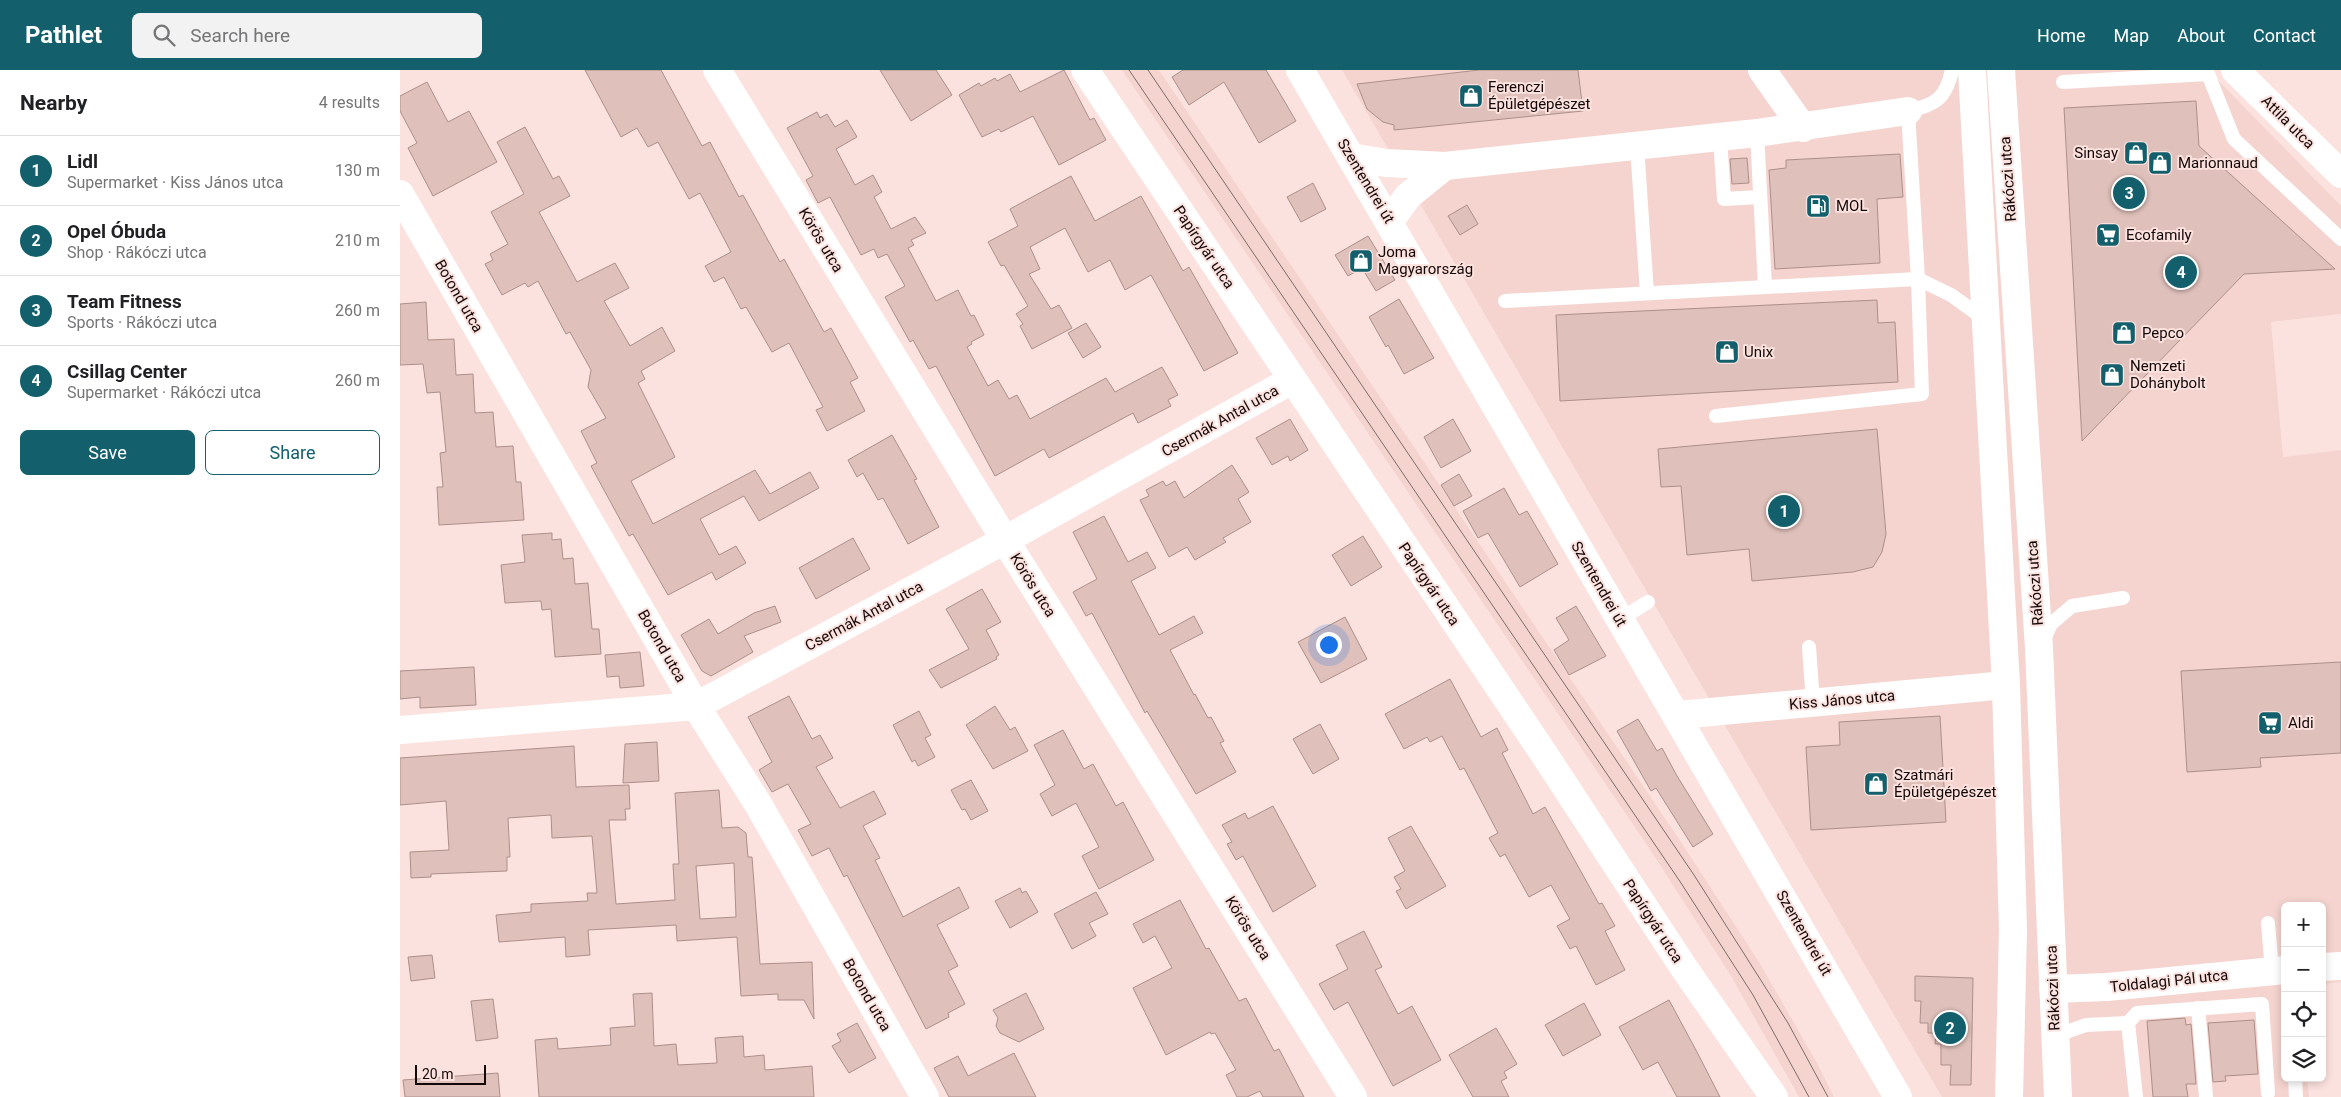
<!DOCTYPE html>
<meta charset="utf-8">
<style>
:root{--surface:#fff;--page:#f2f2f2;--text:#202124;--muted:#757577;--line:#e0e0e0;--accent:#13606c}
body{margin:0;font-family:Roboto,sans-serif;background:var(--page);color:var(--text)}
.controls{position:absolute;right:15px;bottom:15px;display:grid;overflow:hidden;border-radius:8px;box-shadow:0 2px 8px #0003}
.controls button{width:45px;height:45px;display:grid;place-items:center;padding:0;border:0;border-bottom:1px solid var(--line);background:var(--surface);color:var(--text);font:25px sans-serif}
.scale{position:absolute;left:15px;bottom:12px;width:71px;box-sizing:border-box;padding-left:5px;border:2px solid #120807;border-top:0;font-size:14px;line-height:18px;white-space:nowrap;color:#120807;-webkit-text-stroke:4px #fce2de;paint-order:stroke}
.you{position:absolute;left:928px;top:574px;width:18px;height:18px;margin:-12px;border:4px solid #fff;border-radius:50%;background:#1a73e8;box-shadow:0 0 0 8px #1a73e833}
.badge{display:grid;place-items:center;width:32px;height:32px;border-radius:50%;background:var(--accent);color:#fff;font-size:16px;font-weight:700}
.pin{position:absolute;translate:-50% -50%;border:2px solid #fff;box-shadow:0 1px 5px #0006}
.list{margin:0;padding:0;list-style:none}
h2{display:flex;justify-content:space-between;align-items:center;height:65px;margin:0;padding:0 20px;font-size:21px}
h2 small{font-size:16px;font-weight:400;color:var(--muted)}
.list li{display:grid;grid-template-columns:32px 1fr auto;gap:15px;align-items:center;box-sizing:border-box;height:70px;padding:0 20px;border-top:1px solid var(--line)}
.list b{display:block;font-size:19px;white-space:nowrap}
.list p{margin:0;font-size:16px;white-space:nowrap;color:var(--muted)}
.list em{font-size:16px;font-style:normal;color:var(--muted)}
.actions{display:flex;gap:10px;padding:15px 20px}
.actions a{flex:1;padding:11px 0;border:1px solid var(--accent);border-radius:8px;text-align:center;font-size:18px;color:var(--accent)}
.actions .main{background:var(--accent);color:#fff}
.icon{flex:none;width:28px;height:28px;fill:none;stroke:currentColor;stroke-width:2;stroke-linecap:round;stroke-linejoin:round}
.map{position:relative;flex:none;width:1941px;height:1027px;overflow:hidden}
header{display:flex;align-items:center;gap:30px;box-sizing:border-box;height:70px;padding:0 25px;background:var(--accent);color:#fff}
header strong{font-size:24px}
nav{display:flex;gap:28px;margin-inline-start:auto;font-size:18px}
.search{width:350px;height:45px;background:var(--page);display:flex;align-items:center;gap:12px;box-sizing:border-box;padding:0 18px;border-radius:8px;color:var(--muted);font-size:19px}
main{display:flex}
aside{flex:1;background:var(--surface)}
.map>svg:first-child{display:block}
.built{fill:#f5d4cf}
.building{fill:#e0c0bb;stroke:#ad8f8a;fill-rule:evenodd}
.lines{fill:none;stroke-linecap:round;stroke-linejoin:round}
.lane{stroke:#fff;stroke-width:14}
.street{stroke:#fff;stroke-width:28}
.secondary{stroke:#fff;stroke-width:28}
.primary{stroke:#fff;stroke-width:28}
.tram{stroke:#7d6c6a;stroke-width:1}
.labels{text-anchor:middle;stroke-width:4;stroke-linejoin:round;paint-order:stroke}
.poi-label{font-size:15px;fill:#120807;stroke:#fce2de;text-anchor:start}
.street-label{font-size:15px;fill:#120807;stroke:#fce2de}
</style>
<header>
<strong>Pathlet</strong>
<div class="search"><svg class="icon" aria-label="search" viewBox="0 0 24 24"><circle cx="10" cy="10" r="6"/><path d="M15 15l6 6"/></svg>Search here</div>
<nav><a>Home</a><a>Map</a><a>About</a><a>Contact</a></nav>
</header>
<main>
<aside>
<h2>Nearby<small>4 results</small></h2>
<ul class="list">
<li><span class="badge">1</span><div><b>Lidl</b><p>Supermarket · Kiss János utca</p></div><em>130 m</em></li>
<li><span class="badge">2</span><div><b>Opel Óbuda</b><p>Shop · Rákóczi utca</p></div><em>210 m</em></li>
<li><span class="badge">3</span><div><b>Team Fitness</b><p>Sports · Rákóczi utca</p></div><em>260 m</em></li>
<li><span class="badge">4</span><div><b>Csillag Center</b><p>Supermarket · Rákóczi utca</p></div><em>260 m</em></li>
</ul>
<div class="actions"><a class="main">Save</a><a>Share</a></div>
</aside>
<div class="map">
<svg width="1941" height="1027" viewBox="0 0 1941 1027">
<rect width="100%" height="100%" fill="#fce2de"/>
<g class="built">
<path d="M722,0H759L1279,769L1359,892L1417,993L1434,1027H1399L1331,906L1253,784Z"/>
<path d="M942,0H1808L1941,136V244L1871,252L1883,387L1941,380V912L1922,914V836H1885V1008H1907L1909,1027H1542Z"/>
</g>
<g class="building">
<path d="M185,0H261L302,76L310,72L339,127L343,125L380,192L384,189L424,262L431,258L458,308L450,312L465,341L427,361L416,340L423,337L389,273L372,282L346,237L341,239L324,207L314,212L305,196L331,182L300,123L289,129L258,72L248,77L237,58L221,67Z"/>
<path d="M480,0H536L552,25L511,51Z"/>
<path d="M664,0L690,50L694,48L706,70L659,95L633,46L601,62L599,59L582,67L559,25L579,13L581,16L595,8L597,11L610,4L620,22Z"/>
<path d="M783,0H866L896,51L859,73L824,12L789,35L772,7Z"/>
<path d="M1079,0H1178L1183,41L994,60V55L983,52L967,39L957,14Z"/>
<path d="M27,12L48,52L69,41L97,92L33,126L8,78L17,73L0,41V26Z"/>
<path d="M1796,31L1799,76L1935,199L1844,204L1682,371L1664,38Z"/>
<path d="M417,42L420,48L427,44L435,57L447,50L457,67L436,79L455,115L473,105L482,122L474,127L491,159L515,147L526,163L511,170L514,175L508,178L536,231L558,220L571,246L574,245L584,265L571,272L572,274L567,277L588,316L598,310L609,329L617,325L630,349L706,308L715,322L762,297L778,325L768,330L771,336L738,353L733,343L649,388L644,379L595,406L536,296L529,299L513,270L510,272L485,227L505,216L487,184L478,188L474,179L461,185L430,127L418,133L406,110L413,106L387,58Z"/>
<path d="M125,57L153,109L159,106L170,126L139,142L177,212L215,193L229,218L204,231L230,276L262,257L275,281L241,301L245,309L238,313L275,387L231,411L253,454L355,400L370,424L410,402L419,418L359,451L344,426L300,449L319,485L336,476L346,493L316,510L312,502L268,525L233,464L229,466L191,396L197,393L181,361L206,348L188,317L191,300L170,262L166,264L138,211L128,217L125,213L102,225L85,194L93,190L90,184L108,174L91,142L124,124L97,72Z"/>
<path d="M1500,84L1503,127L1477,129L1480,193L1375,199L1369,100L1386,98V90Z"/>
<path d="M1347,88L1349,113L1332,114L1330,89Z"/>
<path d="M671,106L695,151L741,126L783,201L789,197L838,283L804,301L751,205L725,220L710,190L688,202L665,158L630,177L640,199L629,204L651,239L659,235L672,258L632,279L620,256L623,254L616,244L628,236L604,195L601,196L588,172L618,156L610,139Z"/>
<path d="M913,113L926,139L901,152L887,127Z"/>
<path d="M1067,135L1078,154L1060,165L1048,146Z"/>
<path d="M968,166L995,210L976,221L962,198L948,206L935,185Z"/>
<path d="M999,229L1034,288L1004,304L988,275L986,277L969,247Z"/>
<path d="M1477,230L1478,253L1495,252L1498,312L1160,331L1156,245Z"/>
<path d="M26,232L28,270L54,269L56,305L73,304L75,343L93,342L96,377L113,376L116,412H121L124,450L39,455L37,417H43L40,383L46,382L40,322L27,323L23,294L0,295V234Z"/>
<path d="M686,253L701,277L683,288L668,263Z"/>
<path d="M890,349L908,380L890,391L888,386L872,395L856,368Z"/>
<path d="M1053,349L1071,381L1041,398L1024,367Z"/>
<path d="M1477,359L1486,464L1482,482L1473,497L1453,502L1352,511L1349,479L1287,485L1281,416L1261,417L1258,379Z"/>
<path d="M492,365L517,409L514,410L539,457L508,474L483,428L478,430L463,403L457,407L448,390Z"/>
<path d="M832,395L849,422L838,429L851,452L823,468L826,472L795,490L787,477L769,487L740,430L749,426L746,420L763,411L766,416L775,411L784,428Z"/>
<path d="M1059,404L1072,426L1054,436L1041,415Z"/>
<path d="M1104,418L1119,445L1127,441L1158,494L1120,517L1088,463L1078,468L1063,441Z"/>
<path d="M704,446L728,492L747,482L756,498L731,511L759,565L794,546L803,563L770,580L794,625L795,624L808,648L811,647L824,671L820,673L836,702L796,724L747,641L745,643L692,543L686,546L673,522L697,509L673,462Z"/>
<path d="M152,463V470L161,469L163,489L173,488L175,514L188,513L192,559H199L201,584L155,587L151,539L142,540L141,531L105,533L101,495L125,492L122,465Z"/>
<path d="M963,466L982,497L951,516L932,485Z"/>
<path d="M453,468L470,499L416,529L399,498Z"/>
<path d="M582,519L601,552L586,560L599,585L596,587L597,589L541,618L529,600L569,579L546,539Z"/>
<path d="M375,536L381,552L344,566L353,582L311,606L302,601L281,565L309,549L318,564L354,543Z"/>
<path d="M1176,536L1206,586L1169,605L1154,580L1169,570L1156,548Z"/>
<path d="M945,547L967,589L921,613L898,572Z"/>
<path d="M240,582L244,616L220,618L219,606L207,607L205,585Z"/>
<path d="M1941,592V683L1860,688L1861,697L1787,702L1781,601Z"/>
<path d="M74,597L76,635L20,638V627L0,629V601Z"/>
<path d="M1050,609L1081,667L1097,658L1108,680L1102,683L1133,744L1145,737L1199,834L1202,833L1215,856L1205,861L1225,900L1196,915L1176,876L1170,879L1157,856L1170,849L1151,815L1129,827L1105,784L1100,787L1089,768L1098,763L1064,698L1060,700L1042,666L1030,672L1027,667L1004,679L985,644Z"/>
<path d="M389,626L412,669L420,665L433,688L416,697L440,738L474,721L486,744L463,756L480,788L475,790L503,847L559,817L569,838L537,855L558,896L548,901L565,934L548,943L549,947L526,959L447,805L444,807L429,778L412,786L398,760L411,754L388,714L372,722L359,700L372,692L348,647Z"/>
<path d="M595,636L610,660L615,657L628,681L593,699L566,655Z"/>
<path d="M519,641L531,665L525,668L535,687L518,696L515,690L512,692L493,655Z"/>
<path d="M1540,646L1546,752L1411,760L1406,677L1440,675L1439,652Z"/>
<path d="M1238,649L1257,681L1262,678L1277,706L1313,764L1293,777L1256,718L1251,721L1217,661Z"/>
<path d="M920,654L939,689L913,704L893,669Z"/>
<path d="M663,660L684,699L693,694L716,736L723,732L754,790L699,819L682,786L699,777L676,733L652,746L640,724L655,715L634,675Z"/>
<path d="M257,672L259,711L223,713L225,674Z"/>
<path d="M174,676L176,717L229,715L230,739H225L226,750H209L216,834L275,830L273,794H279L275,723L319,720L322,758L338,757L346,763L348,787H352L360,894L412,892L414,949L404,930H378V924L341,926L337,867L277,871L276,855L188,860L190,885L166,887L165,867L99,872L96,845L131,842V834L188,831L187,823H197L192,766L152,768L151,745L108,748L110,787H107V801L31,804V807L11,808L10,782L49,780L46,731L0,735V688ZM334,793L336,847L300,849L296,796Z"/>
<path d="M571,710L588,741L571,750L565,739L562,740L551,720Z"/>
<path d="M873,736L916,816L873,842L843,786L836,790L827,774L832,772L822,755L845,743L848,749Z"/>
<path d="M1011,756L1046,816L1006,839L996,821L1001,819L994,807L1005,801L988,768Z"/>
<path d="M620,818L622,823L626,821L638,842L610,858L595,831Z"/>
<path d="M696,822L708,844L689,853L696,866L672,879L654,844Z"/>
<path d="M780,830L806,879L809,878L839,931L846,928L874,981L879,979L904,1027H863L860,1021L847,1027H837L826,1005L836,1000L815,963L811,964L810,962L766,985L733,918L772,898L755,866L743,873L733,854Z"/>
<path d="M964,861L982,897L975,900L998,944L1012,936L1041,990L993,1016L948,932L934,940L919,914L948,899L936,875Z"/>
<path d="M32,885L35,908L11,911L8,887Z"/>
<path d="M1515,906L1573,908L1571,1015H1550L1551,995H1541V974H1535L1536,963H1528V953H1520L1521,931H1515Z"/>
<path d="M252,923L254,976L276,974L278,995L317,993L315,968L343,966L344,987L364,985L365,1000L412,996L414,1027H139L135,970L157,968L158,979L211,975L210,958L235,956L233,924Z"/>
<path d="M626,923L644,959L619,972L600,963L596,956L598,948L593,940Z"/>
<path d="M93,929L98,968L76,971L71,931Z"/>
<path d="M1269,930L1297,982L1320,1027H1277L1258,992L1243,1000L1219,957Z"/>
<path d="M1184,933L1201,965L1163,986L1145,955Z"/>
<path d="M1785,948L1786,955L1791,954L1796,1014H1786L1788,1027H1753L1747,951Z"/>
<path d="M1854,950L1858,1004L1825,1006L1826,1011L1813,1012L1808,953Z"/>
<path d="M457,953L476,988L449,1003L432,976L441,971L437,964Z"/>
<path d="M1096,958L1117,994L1104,1002L1107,1008L1101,1011L1109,1027H1073L1049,985Z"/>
<path d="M614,983L636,1027H549L534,998L558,986L568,1006Z"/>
<path d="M98,1003L100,1027H5L3,1010Z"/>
</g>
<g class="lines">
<g class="lane">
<path d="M1552,0C1546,28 1536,35 1508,41L1518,209L1551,225L1586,250"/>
<path d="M1663,12L1808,4L1834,69L1941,169"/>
<path d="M1357,63L1365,217"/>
<path d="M1320,68L1324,129L1360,127"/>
<path d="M1237,76L1247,223"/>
<path d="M1105,231L1518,209L1522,324L1316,346"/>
<path d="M1219,550L1248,532"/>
<path d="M1644,569L1651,554L1672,536L1723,528"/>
<path d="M1409,577L1413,633"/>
<path d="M1868,853L1872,901"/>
<path d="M1798,938L1806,1027"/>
<path d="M1728,953L1736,1027"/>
<path d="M1655,966L1686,955L1728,953L1737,943L1862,934L1868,1023"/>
<path d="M1895,1008L1896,1027"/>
</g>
<g class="street">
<path d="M317,0L605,470L953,1027"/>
<path d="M685,0L1146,687L1284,898L1374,1027"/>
<path d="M1362,0L1403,58"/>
<path d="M1835,0L1941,104"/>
<path d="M951,87L986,93L1045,96L1357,63L1508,41"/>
<path d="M0,124L296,636L358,734L525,1027"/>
<path d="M990,151L1008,126L1045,96"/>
<path d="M1278,645L1606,615"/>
<path d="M0,660L296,636L605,470L892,310"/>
<path d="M1922,897L1941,896"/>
<path d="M1653,919L1707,917L1885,900"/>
</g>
<path class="secondary" d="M900,0L1498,1027"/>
<g class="primary">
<path d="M1572,0L1606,615L1613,860L1609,1027"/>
<path d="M1601,0L1639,578L1658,1027"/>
</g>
<g class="tram">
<path d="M729,0L1281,813L1353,925L1409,1027"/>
<path d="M748,0L1294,805L1388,953L1428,1027"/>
</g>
</g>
<defs>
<symbol id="shop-square" viewBox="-11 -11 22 22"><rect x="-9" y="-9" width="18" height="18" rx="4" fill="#13606c" stroke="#fce2de"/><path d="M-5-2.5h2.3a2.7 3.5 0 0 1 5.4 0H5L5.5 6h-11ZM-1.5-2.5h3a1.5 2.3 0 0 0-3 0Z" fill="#fff"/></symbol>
<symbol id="fuel-square" viewBox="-11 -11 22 22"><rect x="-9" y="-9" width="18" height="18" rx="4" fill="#13606c" stroke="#fce2de"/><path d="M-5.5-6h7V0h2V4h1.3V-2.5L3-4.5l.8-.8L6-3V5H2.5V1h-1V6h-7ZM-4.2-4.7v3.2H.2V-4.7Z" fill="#fff"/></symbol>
<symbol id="supermarket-square" viewBox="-11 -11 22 22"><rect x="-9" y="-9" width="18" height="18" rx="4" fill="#13606c" stroke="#fce2de"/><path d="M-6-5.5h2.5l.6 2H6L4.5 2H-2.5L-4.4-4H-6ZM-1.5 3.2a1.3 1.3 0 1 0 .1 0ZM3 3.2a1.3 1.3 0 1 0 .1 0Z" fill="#fff"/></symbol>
</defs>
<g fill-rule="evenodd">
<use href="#shop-square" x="1057" y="12" width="28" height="28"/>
<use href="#shop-square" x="1722" y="69" width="28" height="28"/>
<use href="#shop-square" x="1746" y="79" width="28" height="28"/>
<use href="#fuel-square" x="1404" y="122" width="28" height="28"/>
<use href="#supermarket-square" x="1694" y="151" width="28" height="28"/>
<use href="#shop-square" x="947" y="177" width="28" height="28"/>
<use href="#shop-square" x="1710" y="249" width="28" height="28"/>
<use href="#shop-square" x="1313" y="268" width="28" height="28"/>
<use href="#shop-square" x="1698" y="291" width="28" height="28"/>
<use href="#supermarket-square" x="1856" y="639" width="28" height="28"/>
<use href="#shop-square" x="1462" y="700" width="28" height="28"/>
</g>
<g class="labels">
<g class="poi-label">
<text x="1088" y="22">Ferenczi<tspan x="1088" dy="17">Épületgépészet</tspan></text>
<text x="1718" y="88" text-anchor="end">Sinsay</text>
<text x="1778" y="98">Marionnaud</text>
<text x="1436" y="141">MOL</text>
<text x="1726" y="170">Ecofamily</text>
<text x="978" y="187">Joma<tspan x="978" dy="17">Magyarország</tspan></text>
<text x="1742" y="268">Pepco</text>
<text x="1344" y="287">Unix</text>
<text x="1730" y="301">Nemzeti<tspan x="1730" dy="17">Dohánybolt</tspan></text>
<text x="1888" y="658">Aldi</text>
<text x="1494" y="710">Szatmári<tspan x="1494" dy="17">Épületgépészet</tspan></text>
</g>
<g class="street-label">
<text transform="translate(1888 52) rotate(45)" y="5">Attila utca</text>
<text transform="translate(1608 109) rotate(-94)" y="5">Rákóczi utca</text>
<text transform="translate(966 111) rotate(59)" y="5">Szentendrei út</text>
<text transform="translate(421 170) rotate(59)" y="5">Körös utca</text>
<text transform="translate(804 177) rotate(56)" y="5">Papírgyár utca</text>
<text transform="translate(59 226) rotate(60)" y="5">Botond utca</text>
<text transform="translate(820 351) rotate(-29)" y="5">Csermák Antal utca</text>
<text transform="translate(1635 513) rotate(-94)" y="5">Rákóczi utca</text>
<text transform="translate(1029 514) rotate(56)" y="5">Papírgyár utca</text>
<text transform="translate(1199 514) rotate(60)" y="5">Szentendrei út</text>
<text transform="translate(633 515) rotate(58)" y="5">Körös utca</text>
<text transform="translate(464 546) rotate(-28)" y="5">Csermák Antal utca</text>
<text transform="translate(262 576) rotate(60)" y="5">Botond utca</text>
<text transform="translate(1442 630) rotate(-5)" y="5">Kiss János utca</text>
<text transform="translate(1253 851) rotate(57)" y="5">Papírgyár utca</text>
<text transform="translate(848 858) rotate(58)" y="5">Körös utca</text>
<text transform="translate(1404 863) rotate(60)" y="5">Szentendrei út</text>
<text transform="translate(1769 911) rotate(-6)" y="5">Toldalagi Pál utca</text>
<text transform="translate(1653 918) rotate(-92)" y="5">Rákóczi utca</text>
<text transform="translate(467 925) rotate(60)" y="5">Botond utca</text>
</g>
</g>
</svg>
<div class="controls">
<button>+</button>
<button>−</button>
<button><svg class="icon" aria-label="locate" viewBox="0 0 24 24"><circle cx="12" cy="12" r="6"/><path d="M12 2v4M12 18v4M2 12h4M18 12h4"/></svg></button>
<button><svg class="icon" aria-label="layers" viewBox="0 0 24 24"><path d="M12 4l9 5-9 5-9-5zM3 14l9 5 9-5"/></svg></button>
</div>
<div class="scale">20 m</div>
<div class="you"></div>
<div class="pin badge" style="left:1384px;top:441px">1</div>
<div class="pin badge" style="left:1550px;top:958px">2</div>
<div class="pin badge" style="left:1729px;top:123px">3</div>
<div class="pin badge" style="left:1781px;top:202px">4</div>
</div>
</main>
